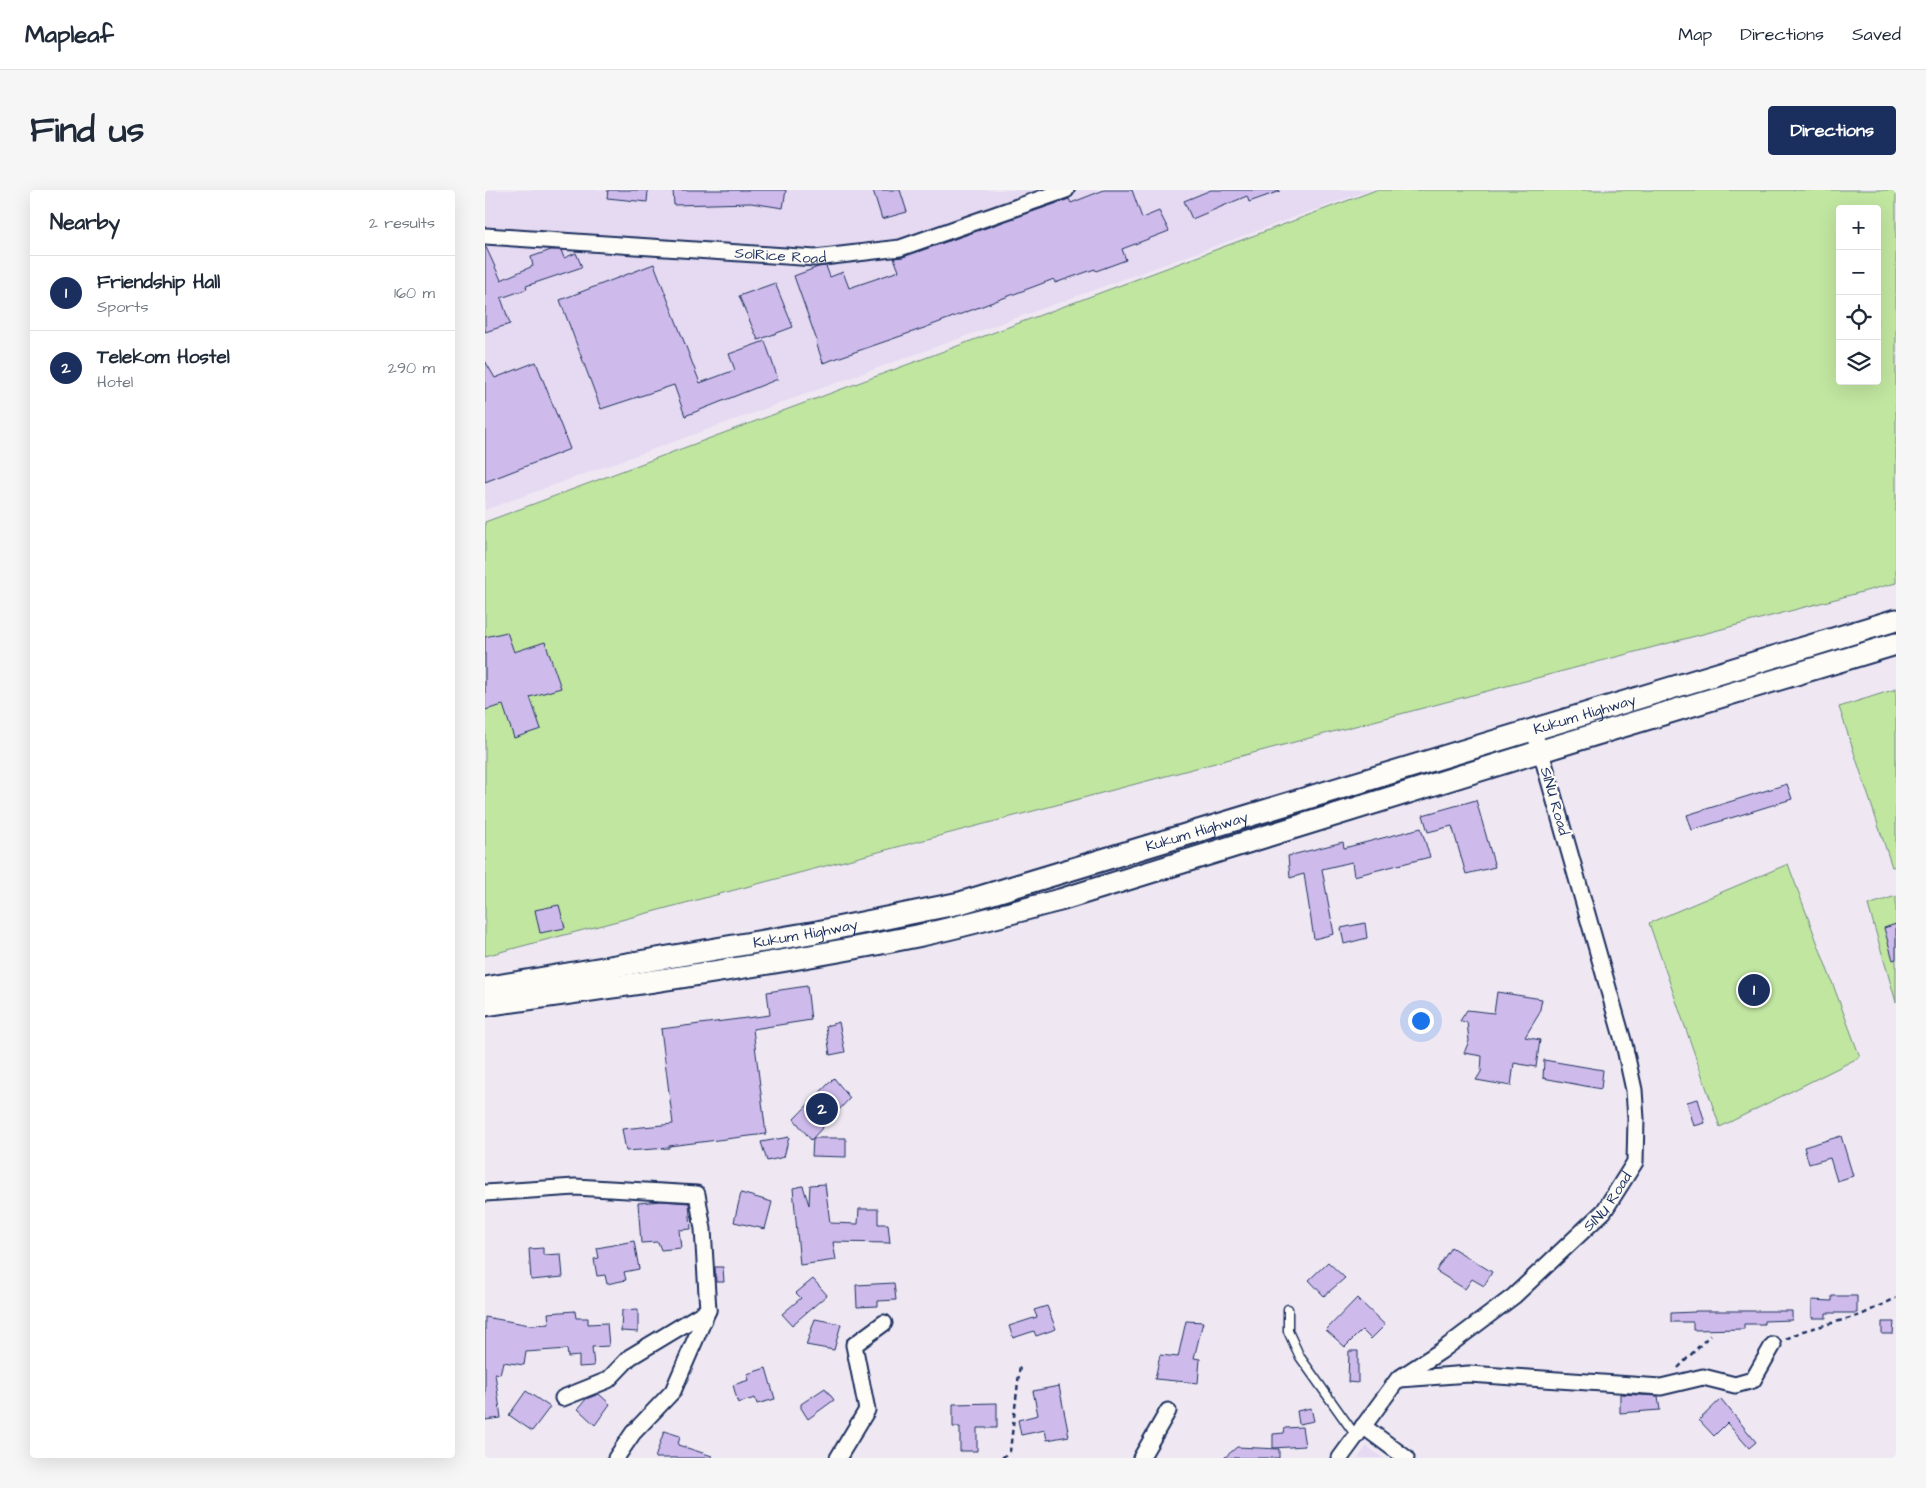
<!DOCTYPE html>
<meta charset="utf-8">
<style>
:root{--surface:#fff;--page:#f6f6f7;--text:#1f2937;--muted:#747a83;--line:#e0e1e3;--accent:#1b2f5e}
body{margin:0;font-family:"Architects Daughter",sans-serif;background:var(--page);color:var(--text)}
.controls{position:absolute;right:15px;top:15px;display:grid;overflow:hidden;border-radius:5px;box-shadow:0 5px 20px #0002}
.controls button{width:45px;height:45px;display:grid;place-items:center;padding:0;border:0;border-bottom:1px solid var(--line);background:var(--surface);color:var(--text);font:25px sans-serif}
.you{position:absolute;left:935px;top:830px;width:18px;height:18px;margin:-12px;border:4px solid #fff;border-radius:50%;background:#1a73e8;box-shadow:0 0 0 8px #1a73e833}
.badge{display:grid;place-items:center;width:32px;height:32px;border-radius:50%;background:var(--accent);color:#fff;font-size:16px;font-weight:700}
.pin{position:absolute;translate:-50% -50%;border:2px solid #fff;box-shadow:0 1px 5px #0006}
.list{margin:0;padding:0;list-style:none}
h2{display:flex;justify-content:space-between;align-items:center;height:65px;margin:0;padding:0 20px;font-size:21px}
h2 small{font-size:16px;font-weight:400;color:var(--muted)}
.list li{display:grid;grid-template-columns:32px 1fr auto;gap:15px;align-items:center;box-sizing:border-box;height:75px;padding:0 20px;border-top:1px solid var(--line)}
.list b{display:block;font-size:19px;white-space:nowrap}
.list p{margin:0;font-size:16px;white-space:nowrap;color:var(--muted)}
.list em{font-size:16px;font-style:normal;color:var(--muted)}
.icon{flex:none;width:28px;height:28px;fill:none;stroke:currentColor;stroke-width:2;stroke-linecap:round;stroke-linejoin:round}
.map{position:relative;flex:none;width:1411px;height:1268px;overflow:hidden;border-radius:5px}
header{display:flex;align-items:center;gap:30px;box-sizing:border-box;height:70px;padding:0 25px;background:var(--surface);border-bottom:1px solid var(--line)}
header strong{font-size:24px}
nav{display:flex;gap:28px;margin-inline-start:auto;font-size:18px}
.intro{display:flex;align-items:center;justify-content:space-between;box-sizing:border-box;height:120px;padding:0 30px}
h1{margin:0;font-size:35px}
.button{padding:12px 22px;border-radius:5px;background:var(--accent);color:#fff;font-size:18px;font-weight:700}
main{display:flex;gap:30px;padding:0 30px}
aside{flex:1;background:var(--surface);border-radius:5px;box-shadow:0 5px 20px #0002}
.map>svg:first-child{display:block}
.built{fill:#e5daf1}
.green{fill:#c1e6a0;stroke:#6e8a7f;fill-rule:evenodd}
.building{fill:#cebbeb;stroke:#1b2f5e}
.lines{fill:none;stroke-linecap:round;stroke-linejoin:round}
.lane-casing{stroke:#1b2f5e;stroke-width:11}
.street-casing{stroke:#1b2f5e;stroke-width:19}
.secondary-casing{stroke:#1b2f5e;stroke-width:25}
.path{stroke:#1b2f5e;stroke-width:2.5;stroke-dasharray:5 4;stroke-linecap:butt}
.lane{stroke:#fdfcf7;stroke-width:8}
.street{stroke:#fdfcf7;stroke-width:15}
.secondary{stroke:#fdfcf7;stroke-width:21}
.labels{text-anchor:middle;stroke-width:4.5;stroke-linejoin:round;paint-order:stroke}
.street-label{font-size:15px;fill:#1b2f5e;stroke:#fdfcf7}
</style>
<header>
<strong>Mapleaf</strong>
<nav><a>Map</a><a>Directions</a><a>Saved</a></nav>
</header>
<div class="intro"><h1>Find us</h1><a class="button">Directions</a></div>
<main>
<aside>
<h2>Nearby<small>2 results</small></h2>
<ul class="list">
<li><span class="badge">1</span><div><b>Friendship Hall</b><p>Sports</p></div><em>160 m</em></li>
<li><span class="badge">2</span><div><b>Telekom Hostel</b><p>Hotel</p></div><em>290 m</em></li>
</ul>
</aside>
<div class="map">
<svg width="1411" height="1268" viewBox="0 0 1411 1268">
<rect width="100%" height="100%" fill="#efe8f3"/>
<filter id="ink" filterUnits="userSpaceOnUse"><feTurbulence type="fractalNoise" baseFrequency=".02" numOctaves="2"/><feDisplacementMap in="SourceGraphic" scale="10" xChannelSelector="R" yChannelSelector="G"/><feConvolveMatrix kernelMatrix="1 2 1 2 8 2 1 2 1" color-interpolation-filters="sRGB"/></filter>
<g filter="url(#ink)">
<g class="built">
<path d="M0,0H885L0,320Z"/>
<path d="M882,1256L898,1268H873Z"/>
</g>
<g class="green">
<path d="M891,0H1411V393L0,766V332ZM1355,19H1392V191H1355Z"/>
<path d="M1411,499V676L1407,677L1354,517Z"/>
<path d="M1303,674L1375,867L1235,937L1164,733Z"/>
<path d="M1411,706V812L1383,715Z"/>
</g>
<g class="building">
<path d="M123,0H163L162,12L122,8Z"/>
<path d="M188,0H301L298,18L266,13L189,15Z"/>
<path d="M388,0H415L422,22L397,29Z"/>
<path d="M619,0H647L657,28L674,21L684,41L637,59L641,70L611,81L610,79L570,93L569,89L439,138L338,173L331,152L332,151L309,86L333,77L341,76L345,87L358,82L364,98L414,81L409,68L418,67L584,9L586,13Z"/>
<path d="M726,0H794L795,1L764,12L762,6L707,29L699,11Z"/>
<path d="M0,55L16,90L48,76L46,67L66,60H76L79,68L91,63L97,77L41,96L42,99L16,108L25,134L0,142Z"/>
<path d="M169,74L215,193L250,180L244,164L280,151L293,189L200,226L189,195L116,219L75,110Z"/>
<path d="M290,93L308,137L273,150L254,106Z"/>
<path d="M0,171L10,188L51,172L85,259L0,292Z"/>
<path d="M22,442L29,462L60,452L76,498L45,507L56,539L29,548L18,515L0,520V447Z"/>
<path d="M1302,594L1307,609L1207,640L1202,625Z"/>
<path d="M991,610L1010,677L981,684L967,636L943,642L938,625Z"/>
<path d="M936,638L945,667L869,686L867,672L837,679L849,744L829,749L819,684L805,688L803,666L858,652L859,658Z"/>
<path d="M74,715L80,738L55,743L50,720Z"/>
<path d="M880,733L882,748L859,754L856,738Z"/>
<path d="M1411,734V769L1408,770L1399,738Z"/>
<path d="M322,796L326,830L268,839L281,944L184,956V958L141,961L137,939L188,934L176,839L285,825L282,802Z"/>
<path d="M1012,802L1057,809L1054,824L1040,847L1055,850L1051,877L1029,873L1026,896L991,890L996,882L997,866L979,863L984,851L982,832L975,831L982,820L1009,823Z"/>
<path d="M354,832L360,862L345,865L341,836Z"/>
<path d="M1059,870L1118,880L1116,899L1058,888Z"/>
<path d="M349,888L365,908L326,950L309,929Z"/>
<path d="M1213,909L1220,933L1209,936L1202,912Z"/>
<path d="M1356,946L1368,986L1352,991L1345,968L1324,974L1319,957Z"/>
<path d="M304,947L299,967L282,971L276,952Z"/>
<path d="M328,948H361V967L327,966Z"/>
<path d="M340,994L345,1033L373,1034L374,1019H393V1034H403L405,1053L348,1052L351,1070L315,1075L308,998L318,996L324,1015L325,995Z"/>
<path d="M256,1003L287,1012L280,1039L249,1032Z"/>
<path d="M176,1011L204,1013L206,1039L194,1040L196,1058L176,1060L173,1052L156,1053L153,1013Z"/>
<path d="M149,1051L154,1079L139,1082L141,1090L122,1094L120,1085L112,1086L109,1069L114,1068L112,1058Z"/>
<path d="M966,1057L1007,1082L999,1096L987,1089L980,1099L951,1081Z"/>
<path d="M58,1058V1065L76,1064L78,1087L46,1090L44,1059Z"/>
<path d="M843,1072L860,1088L839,1106L824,1090Z"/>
<path d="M230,1077H238L239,1092H231Z"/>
<path d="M328,1089L342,1105L307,1135L297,1124L316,1108L311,1103Z"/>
<path d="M409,1093L411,1110L393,1111V1116L372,1117L371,1095Z"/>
<path d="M1347,1106H1372V1123H1341V1128H1327V1110L1347,1111Z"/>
<path d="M872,1108L900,1135L886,1149L877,1140L860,1157L841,1140Z"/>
<path d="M562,1116L571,1139L551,1146L549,1141L528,1148L524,1136L552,1127L549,1120Z"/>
<path d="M153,1119V1142L136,1141L137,1120Z"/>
<path d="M90,1121L91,1128H103V1134L122,1133L124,1156L107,1157L109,1176L94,1177V1166L83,1167L82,1159L41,1162L39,1175L18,1172L15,1184L10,1183L16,1228L0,1230V1127L45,1135L64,1134L63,1123Z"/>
<path d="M1210,1121H1307V1130L1279,1131V1134H1259V1139L1208,1140V1132H1186V1123L1210,1122Z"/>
<path d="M330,1129L356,1134L349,1160L321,1155Z"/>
<path d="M701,1131L718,1132L709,1168L715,1169L713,1193L670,1189L675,1165L693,1167Z"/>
<path d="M1397,1132H1409L1408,1144H1397Z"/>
<path d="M864,1161H873V1193L863,1192Z"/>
<path d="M281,1178L290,1209L272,1214L270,1208L253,1213L248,1195L264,1190L262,1184Z"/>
<path d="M574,1196L584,1246L562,1250L560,1240L536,1245L533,1230L553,1225L548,1201Z"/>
<path d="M340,1198L349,1210L323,1229L316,1218V1214Z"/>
<path d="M41,1201L65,1217L47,1241L24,1225Z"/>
<path d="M114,1204L125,1214L110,1235L93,1219L101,1209Z"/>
<path d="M1135,1204L1173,1206L1175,1220L1135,1223Z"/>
<path d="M1236,1209L1271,1252L1264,1258L1242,1233L1229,1246L1214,1230Z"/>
<path d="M512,1213V1238H492V1261H475V1237H468V1214Z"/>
<path d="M826,1218L829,1231L814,1234L812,1221Z"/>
<path d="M817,1237L820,1256L788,1258V1244L799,1243L800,1238Z"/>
<path d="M179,1241L195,1246L193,1255L227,1266V1268H170Z"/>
<path d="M752,1257L794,1259V1268H739Z"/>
</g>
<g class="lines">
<defs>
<path id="lane" d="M803,1119V1141L815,1167L871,1246"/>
<g id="street">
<path id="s1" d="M0,46L330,68L415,58L581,0"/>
<path d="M0,1003L90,997L212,1004L218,1039L223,1120L145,1167L123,1190L78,1208"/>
<path d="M915,1189L984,1184L1176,1197L1218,1187L1250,1195L1268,1190L1288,1155"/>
<path d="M878,1236L921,1268"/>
<path d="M131,1268L148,1243L188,1201L223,1120"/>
<path d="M353,1268L382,1220L369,1155L399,1133"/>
<path d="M656,1268L683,1221"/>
<path id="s2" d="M855,1268L913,1189L956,1161L1029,1106L1119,1021L1150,972L1151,929L1149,900L1139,854L1056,562L1048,540"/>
</g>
<g id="secondary">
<path id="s3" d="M0,798L332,742L475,713L1411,430"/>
<path d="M0,815C144,795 289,775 432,746C480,736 528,722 575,710L1105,546L1411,454"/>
</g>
</defs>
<use href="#lane" class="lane-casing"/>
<use href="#street" class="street-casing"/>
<use href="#secondary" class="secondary-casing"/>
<g class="path">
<path d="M1301,1149L1318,1141L1376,1125L1411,1108"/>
<path d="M1193,1178L1225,1145"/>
<path d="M517,1268L525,1261L535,1175"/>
</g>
<use href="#lane" class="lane"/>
<use href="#street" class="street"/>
<use href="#secondary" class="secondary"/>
</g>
</g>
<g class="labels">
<g class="street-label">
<text dy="5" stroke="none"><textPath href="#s1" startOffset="296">SolRice Road</textPath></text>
<text dy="5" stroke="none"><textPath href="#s3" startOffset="1135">Kukum Highway</textPath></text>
<text transform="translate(1070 611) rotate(74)" y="5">SINU Road</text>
<text dy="5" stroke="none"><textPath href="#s3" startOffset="730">Kukum Highway</textPath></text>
<text dy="5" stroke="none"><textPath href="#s3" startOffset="325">Kukum Highway</textPath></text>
<text dy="5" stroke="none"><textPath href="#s2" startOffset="374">SINU Road</textPath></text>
</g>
</g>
</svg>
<div class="controls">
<button>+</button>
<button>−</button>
<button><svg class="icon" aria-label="locate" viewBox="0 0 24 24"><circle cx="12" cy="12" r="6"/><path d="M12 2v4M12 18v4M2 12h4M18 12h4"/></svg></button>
<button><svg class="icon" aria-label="layers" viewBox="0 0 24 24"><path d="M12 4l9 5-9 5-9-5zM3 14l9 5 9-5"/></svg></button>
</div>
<div class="you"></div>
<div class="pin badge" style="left:1269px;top:800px">1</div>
<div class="pin badge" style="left:337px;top:919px">2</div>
</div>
</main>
